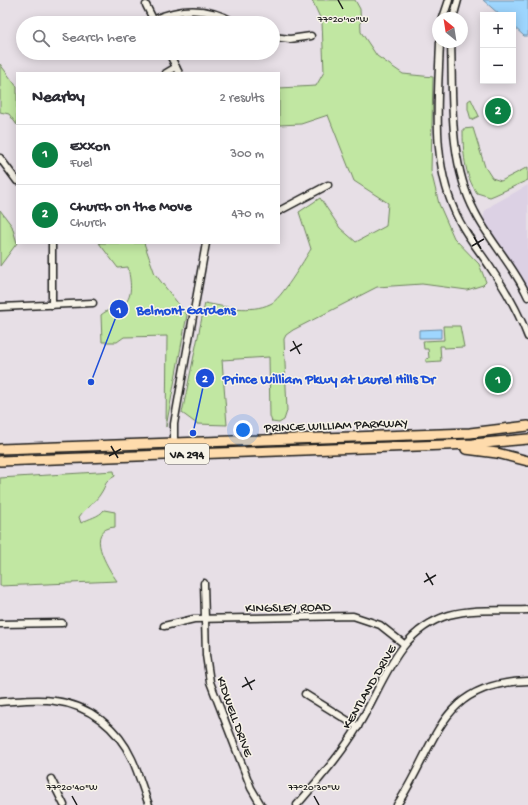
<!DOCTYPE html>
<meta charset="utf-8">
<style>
:root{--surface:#fff;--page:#f2f2f3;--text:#2b2b33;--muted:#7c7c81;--line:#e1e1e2;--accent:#0b8043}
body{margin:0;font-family:"Gochi Hand",sans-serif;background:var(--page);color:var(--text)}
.controls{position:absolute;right:12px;top:12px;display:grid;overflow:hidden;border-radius:0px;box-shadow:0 2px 10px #0003}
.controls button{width:36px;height:36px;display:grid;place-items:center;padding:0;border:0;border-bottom:1px solid var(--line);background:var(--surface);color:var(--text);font:20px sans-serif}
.compass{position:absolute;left:432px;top:12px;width:36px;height:36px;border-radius:50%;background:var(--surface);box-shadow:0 2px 10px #0003;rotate:330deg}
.you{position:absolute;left:243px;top:430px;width:14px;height:14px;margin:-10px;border:3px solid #fff;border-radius:50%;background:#1a73e8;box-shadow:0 0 0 6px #1a73e833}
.badge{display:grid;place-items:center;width:26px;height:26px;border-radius:50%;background:var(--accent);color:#fff;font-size:13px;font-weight:700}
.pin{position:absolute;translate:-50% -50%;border:2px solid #fff;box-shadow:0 1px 4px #0006}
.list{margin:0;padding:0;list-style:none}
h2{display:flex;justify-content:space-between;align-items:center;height:52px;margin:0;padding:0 16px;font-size:17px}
h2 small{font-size:13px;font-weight:400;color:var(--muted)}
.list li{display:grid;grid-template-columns:26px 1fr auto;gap:12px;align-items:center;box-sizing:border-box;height:60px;padding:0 16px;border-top:1px solid var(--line)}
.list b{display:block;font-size:15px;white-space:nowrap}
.list p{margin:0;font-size:13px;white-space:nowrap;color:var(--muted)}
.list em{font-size:13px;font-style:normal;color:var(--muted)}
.icon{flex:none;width:22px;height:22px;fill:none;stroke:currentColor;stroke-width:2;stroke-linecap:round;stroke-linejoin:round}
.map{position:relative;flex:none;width:528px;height:805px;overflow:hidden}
.search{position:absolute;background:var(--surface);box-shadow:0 2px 10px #0003;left:16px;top:16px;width:264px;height:44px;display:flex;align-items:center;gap:10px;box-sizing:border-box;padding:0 14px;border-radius:22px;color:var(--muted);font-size:15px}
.panel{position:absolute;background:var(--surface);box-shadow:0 2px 10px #0003;left:16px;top:72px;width:264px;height:172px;border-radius:0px}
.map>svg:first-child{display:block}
.built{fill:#dcd1e4}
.green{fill:#c1e7a2;stroke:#6e825f}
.water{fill:#9ed6fe;stroke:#6a8ca4}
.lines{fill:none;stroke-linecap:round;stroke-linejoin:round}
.minor-casing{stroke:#1c1c1c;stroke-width:9}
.highway-casing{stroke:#1c1c1c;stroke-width:12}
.minor{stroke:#f7f3e8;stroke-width:6}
.highway{stroke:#fedbac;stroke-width:9}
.ticks{fill:none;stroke:#1c1c1c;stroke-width:1.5}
.labels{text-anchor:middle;stroke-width:3;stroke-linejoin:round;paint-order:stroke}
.shield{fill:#f7f3e8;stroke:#5e5c59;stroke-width:1}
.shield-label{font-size:12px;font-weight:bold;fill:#1c1c1c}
.street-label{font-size:13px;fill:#1c1c1c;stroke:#f7f3e8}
.ticks-label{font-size:10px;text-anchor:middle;fill:#1c1c1c;stroke:#f7f3e8;stroke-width:3;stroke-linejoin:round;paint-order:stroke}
.leader{fill:none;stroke:#1d4ed8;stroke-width:1.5}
.callout-dot{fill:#1d4ed8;stroke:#f7f3e8;stroke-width:1.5}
.mark-label{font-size:12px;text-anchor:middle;font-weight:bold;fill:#fff}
.callout-label{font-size:14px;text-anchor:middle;font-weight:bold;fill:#1d4ed8;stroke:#f7f3e8;stroke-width:3;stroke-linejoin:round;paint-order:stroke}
</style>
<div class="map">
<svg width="528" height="805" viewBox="0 0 528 805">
<rect width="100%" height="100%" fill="#e7dfe6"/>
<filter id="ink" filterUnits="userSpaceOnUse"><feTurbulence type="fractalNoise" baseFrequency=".025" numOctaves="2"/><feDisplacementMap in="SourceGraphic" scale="8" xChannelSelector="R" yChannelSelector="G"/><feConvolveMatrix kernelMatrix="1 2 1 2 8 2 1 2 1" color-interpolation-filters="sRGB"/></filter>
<g filter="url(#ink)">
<path class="built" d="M528,185V291L511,261L483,220L485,211L492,205Z"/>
<g class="green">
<path d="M312,0H355L360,9L361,32L377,56L403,74L433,77L431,171L439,204L454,238L479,264L486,282L483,285L467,290L422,284L377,287L293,330L286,335L284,339L287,411L284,420L279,423L272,422L270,416L269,357L222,360L227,425L197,424L182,413L205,303C225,307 251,313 270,304C281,300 304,260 311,249L299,212L320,198L340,228L356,242L386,226L388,203L354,181L328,115L301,124L279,125V88L316,86L324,72L322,22Z"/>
<path d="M0,64L17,87V125L9,114L0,112Z"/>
<path d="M471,99L479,116L471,120L468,109V101Z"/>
<path d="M473,128L485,167L492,178L501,181L528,167V180L495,195L490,197L477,193C464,175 463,151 463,129Z"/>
<path d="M0,210L12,226L17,243L0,266Z"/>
<path d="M99,243H144L155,274L187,315L166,427L167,336L124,337L117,342H102L101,315C108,309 114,309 121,306C135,299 130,279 128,267L118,268Z"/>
<path d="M443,326H460L464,347L444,348V346H440L441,361L426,362V359L429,358L428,349H424L423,341L444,340Z"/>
<path d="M114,471L115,476C103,483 107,484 101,493C96,502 85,508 79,517L81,523C89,518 99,517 104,510L115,512V527C84,529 107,567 117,581L0,586V478Z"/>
</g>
<g class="water">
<path d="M483,0H528V36H524L513,26V15H500Z"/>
<path d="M441,329V338H419V330Z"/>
</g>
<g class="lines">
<defs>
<g id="minor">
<path d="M146,5L155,23"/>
<path d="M443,18L449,0"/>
<path d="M453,18L458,0"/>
<path d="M153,20C181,7 209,7 236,23"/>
<path d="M273,37L290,39L311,36"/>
<path d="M440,42C438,103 430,166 460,222C469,239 481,253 492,270C506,290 519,314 528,337"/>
<path d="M451,42C453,98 448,161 475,212C490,242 514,266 528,297"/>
<path d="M169,53L179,73"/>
<path d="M166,73L176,67"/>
<path d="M0,158L17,181"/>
<path d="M279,211L328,185"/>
<path d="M52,305V243"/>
<path d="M0,307L93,303"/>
<path d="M174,455V424L206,243"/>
<path d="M204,583L206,655L210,682L251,788L261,805"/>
<path d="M0,624L62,623"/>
<path d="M164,626L194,619L353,616L380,625L404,644"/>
<path d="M305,694L358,727"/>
<path d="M0,702C18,701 37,698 55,701C89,705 118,728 132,759C139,774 143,790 149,805"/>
<path d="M51,779L64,805"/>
<path d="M297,805C318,780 341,755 358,726C384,684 396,631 449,615C474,608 503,611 528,610"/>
<path d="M397,805C438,743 438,683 528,681"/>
</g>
<g id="highway">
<path d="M0,449L470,433L528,426"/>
<path d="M466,449L497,453L528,461"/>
<path d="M0,461L473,444L528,439"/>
</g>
</defs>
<use href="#minor" class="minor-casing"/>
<use href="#highway" class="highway-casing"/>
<use href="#minor" class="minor"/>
<use href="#highway" class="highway"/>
</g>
</g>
<path class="ticks" d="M338,0L343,9M474,237L481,249M472,246L484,239M293,341L300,354M290,351L302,344M111,446L118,458M109,456L121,449M426,573L433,585M424,582L436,575M245,677L252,690M242,687L255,680M72,796L77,805M314,796L319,805"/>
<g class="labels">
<rect class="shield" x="165" y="444" width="44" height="20" rx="3"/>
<g class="shield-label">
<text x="187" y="458">VA 294</text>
</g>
<g class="street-label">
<text transform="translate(336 424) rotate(-2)" y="5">PRINCE WILLIAM PARKWAY</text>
<text transform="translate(288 606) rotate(-1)" y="5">KINGSLEY ROAD</text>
<text transform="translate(368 686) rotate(-60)" y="5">KENTLAND DRIVE</text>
<text transform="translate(236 716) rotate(70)" y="5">KIDWELL DRIVE</text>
</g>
</g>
<g class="ticks-label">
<text x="343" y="22">77°20'10"W</text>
<text x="72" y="790">77°20'40"W</text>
<text x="314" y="790">77°20'30"W</text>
</g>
<path class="leader" d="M91 382L119 309M193 433L205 378"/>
<g class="callout-dot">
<circle cx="91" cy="382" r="4"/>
<circle cx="193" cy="433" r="4"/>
<circle cx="119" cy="309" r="10"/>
<circle cx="205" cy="378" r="10"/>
</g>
<g class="mark-label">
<text x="119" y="313">1</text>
<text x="205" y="382">2</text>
</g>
<g class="callout-label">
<text x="186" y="314">Belmont Gardens</text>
<text x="329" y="383">Prince William Pkwy at Laurel Hills Dr</text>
</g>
</svg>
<div class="controls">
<button>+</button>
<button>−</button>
</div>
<svg class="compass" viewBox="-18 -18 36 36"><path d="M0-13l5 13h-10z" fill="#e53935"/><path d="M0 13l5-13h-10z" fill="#7c7c81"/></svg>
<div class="you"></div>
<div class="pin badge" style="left:498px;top:380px">1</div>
<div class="pin badge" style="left:498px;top:111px">2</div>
<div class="search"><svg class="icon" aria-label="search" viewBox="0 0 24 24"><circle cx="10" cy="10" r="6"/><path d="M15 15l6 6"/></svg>Search here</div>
<section class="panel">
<h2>Nearby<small>2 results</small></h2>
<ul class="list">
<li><span class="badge">1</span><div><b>Exxon</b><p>Fuel</p></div><em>300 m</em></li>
<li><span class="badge">2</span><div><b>Church on the Move</b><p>Church</p></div><em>470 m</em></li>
</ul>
</section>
</div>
